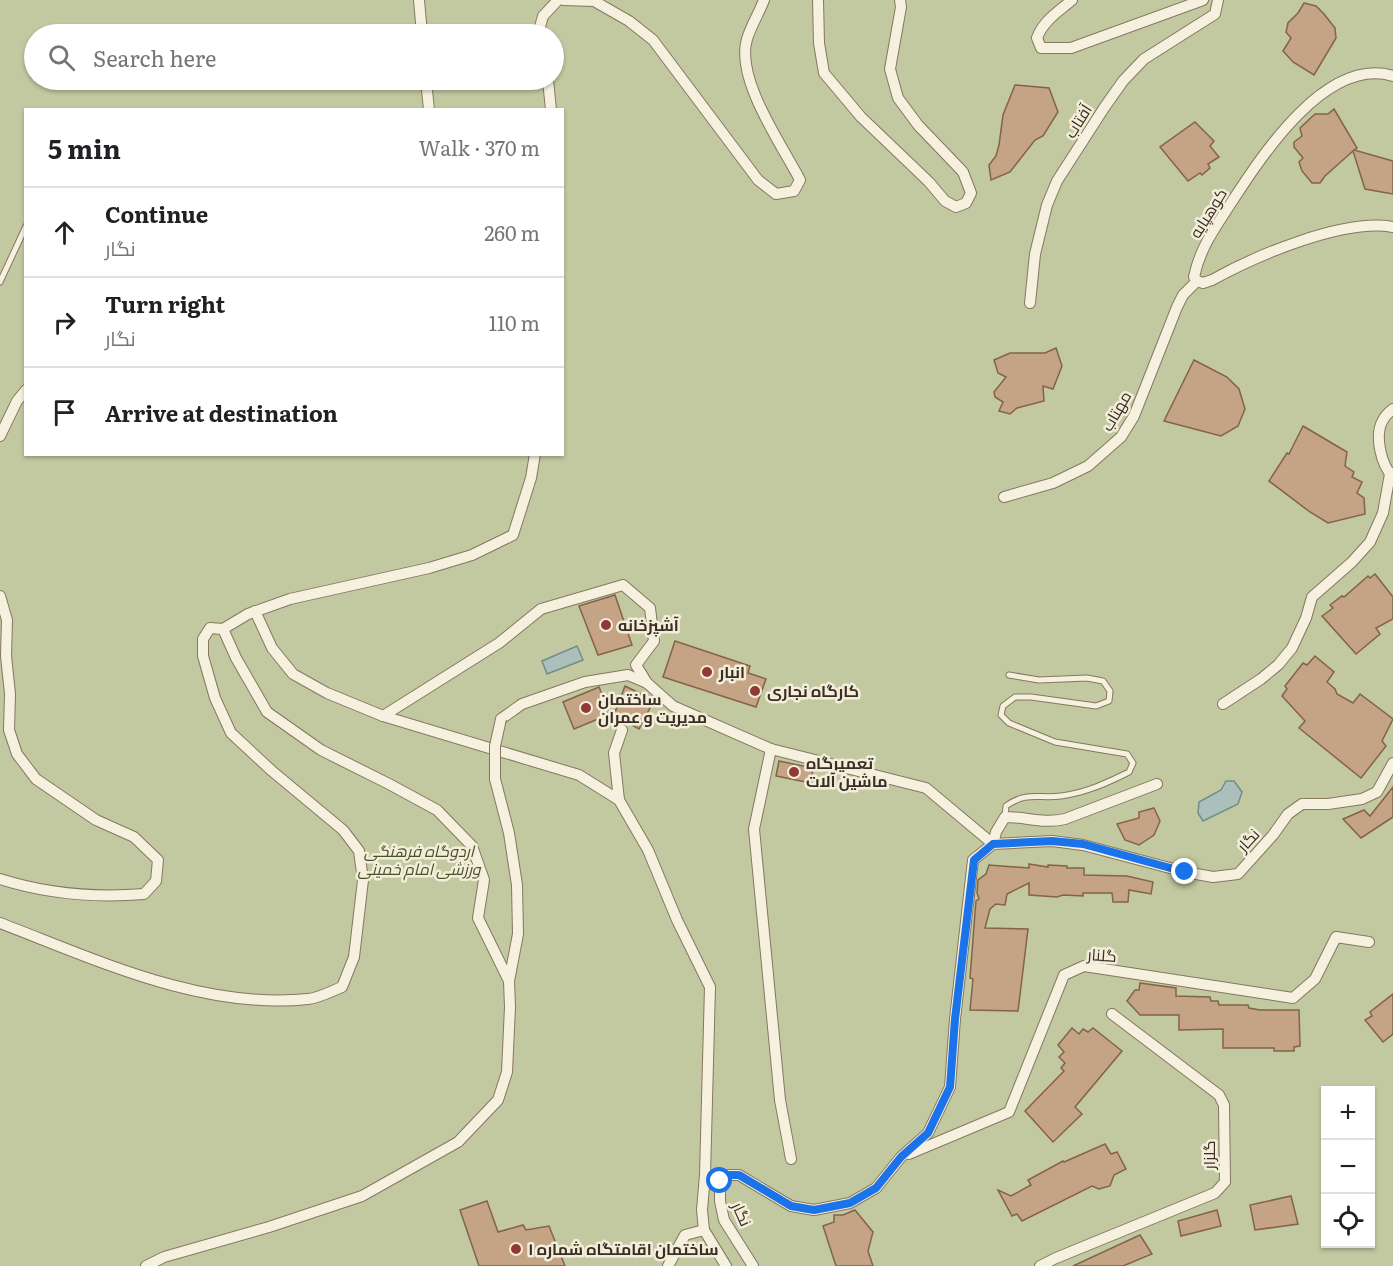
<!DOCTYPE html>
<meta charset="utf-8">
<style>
:root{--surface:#fff;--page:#f6f6f6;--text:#202124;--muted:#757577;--line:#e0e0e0}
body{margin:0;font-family:Literata,Cairo,serif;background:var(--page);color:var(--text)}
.controls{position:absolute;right:18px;bottom:18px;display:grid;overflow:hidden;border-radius:0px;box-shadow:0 2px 4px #0004}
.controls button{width:54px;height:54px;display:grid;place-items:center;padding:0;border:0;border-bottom:2px solid var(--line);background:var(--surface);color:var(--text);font:30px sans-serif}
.stop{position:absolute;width:18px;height:18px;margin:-14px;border:4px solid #1a73e8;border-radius:50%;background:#fff}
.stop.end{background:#1a73e8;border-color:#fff;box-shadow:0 2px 6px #0008}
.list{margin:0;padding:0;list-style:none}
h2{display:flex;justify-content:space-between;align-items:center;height:78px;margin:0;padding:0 24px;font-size:26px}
h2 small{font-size:20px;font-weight:400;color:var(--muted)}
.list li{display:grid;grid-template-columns:39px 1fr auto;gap:18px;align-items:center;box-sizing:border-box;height:90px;padding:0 24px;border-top:2px solid var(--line)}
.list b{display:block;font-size:22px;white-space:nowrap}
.list p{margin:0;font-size:20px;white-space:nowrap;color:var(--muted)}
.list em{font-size:20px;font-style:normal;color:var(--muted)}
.icon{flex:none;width:33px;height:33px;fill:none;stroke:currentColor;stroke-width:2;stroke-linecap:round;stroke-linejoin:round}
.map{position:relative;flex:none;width:1393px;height:1266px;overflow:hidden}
.search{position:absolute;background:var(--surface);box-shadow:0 2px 4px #0004;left:24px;top:24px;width:540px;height:66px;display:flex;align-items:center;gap:15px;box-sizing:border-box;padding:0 21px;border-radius:33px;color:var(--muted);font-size:22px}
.panel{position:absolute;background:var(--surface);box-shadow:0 2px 4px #0004;left:24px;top:108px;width:540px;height:348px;border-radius:0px}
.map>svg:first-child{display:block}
.green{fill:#c2c8a0;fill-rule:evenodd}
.water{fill:#abc0bb;stroke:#728e88;stroke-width:1.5}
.building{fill:#c5a385;stroke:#836349;stroke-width:1.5}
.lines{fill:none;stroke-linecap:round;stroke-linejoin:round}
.service-casing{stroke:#867761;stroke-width:7}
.minor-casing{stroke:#867761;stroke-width:12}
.service{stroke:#f6f0de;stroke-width:5}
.minor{stroke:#f6f0de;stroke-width:10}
.minor-bridge-casing{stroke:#867761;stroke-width:12;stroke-linecap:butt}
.minor-bridge{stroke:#f6f0de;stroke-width:10}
.route{stroke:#1a73e8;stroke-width:8}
.poi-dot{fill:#903a37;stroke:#f3edda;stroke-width:2}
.labels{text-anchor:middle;stroke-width:5;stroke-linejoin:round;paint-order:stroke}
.street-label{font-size:16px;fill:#392e23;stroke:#f3edda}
.poi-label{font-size:16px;font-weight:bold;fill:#392e23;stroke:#f3edda;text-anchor:start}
.park-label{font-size:16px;font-style:italic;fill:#47532b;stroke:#f3edda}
</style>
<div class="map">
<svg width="1393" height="1266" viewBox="0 0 1393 1266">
<rect width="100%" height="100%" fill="#ebe3cb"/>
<path class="green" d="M0,0H1393V1266H0ZM34,34H554V80H34ZM26,110H562V454H26ZM1326,1090H1370V1244H1326Z"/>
<g class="water">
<path d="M577,646L583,660L547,674L542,661Z"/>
<path d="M1226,781H1234L1242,792L1238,804L1203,821L1198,813L1199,802L1221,790Z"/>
</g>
<g class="building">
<path d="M1304,3L1316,6L1324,14L1335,28L1336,38L1314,75L1293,62L1283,51L1291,38L1286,32L1288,23L1298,13Z"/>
<path d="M1015,85L1049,88L1058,112L1043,136L1035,140L1010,172L991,180L989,165L996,156L999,145L1003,115Z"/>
<path d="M1334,109L1357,148L1354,150L1393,161V194L1365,189L1353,151L1325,176L1320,183H1312L1302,171L1299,162L1303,158L1294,147V142L1302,136L1300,128L1315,114H1328Z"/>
<path d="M1195,122L1214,141L1210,146L1219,157L1208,164L1210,168L1202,175L1200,173L1188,181L1160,147Z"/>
<path d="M1056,348L1062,366L1053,389L1043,386L1044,401L1017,408L1010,414L999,411L1003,402L995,397L994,392L1006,377L998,373L994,360L1010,353H1045Z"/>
<path d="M1194,360L1227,377L1239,389L1245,409L1238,426L1221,436L1164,421Z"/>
<path d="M1303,426L1347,452L1345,466L1354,472L1352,477L1362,482L1357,493L1364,498L1365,514L1328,523L1310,512L1269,481L1287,453L1289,454Z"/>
<path d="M1375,574L1393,597V619L1376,628L1380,634L1356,654L1322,616L1333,608L1330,605L1342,596L1344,597L1368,576L1370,578Z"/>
<path d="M615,595L632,645L598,655L579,606Z"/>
<path d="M675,641L750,666L748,673L766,679L756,707L663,677Z"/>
<path d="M1315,656L1334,672L1327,682L1335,689L1337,694L1353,703L1360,694L1393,719L1382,741L1386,746L1361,778L1299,728L1305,721L1282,696L1287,689L1285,686L1303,663L1307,665Z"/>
<path d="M625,686L654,700L639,729L614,715Z"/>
<path d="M599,687L610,714L574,729L563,702Z"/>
<path d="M779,761L813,768L811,783L776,776Z"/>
<path d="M1393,787V817L1361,838L1343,819L1364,810L1370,816Z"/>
<path d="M1154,808L1160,821L1154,835L1139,845L1125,840L1117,824L1139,818V812Z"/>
<path d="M1029,864L1048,867V865L1067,866V868H1084V875L1127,876L1153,882L1151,894L1129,890L1128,902H1113L1112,893H1083V896L1063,895L1057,897L1029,895V883L1007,894L1005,905L996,904L990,909L985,928L1028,929L1018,1011L970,1010L973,979L970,978L975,913L976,901L979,899L977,893L978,880L986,874L989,865L1029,868Z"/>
<path d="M1140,983L1176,988V996L1210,997L1211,1001H1218L1219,1005H1248L1249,1008L1260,1010H1299L1300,1046L1294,1047V1051H1274V1048H1223V1029L1179,1030V1015H1140L1127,1001L1135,990H1139Z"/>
<path d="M1393,994V1034L1383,1042L1365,1020L1372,1016L1370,1012Z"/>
<path d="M1072,1028L1079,1034L1083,1029L1088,1032L1093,1028L1122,1051L1075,1107L1082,1114L1053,1142L1025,1111L1064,1071L1061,1068L1065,1063L1059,1057L1064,1052L1058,1045Z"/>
<path d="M1105,1144L1111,1154L1117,1152L1126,1169L1114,1175L1110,1186L1099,1189L1092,1186L1022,1221L1017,1214L1012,1216L998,1190L1011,1196L1031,1185L1028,1180L1063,1161L1064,1162Z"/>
<path d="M1291,1196L1298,1224L1255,1230L1250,1205Z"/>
<path d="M487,1201L498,1232L523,1225L526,1230L549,1226L565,1266H479L460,1210Z"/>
<path d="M855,1210L873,1232L868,1251L873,1266H836L823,1226L834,1222V1215H843Z"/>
<path d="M1217,1210L1221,1226L1181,1236L1178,1221Z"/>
<path d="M1140,1235L1152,1254L1123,1266H1073Z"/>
</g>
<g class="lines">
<defs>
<g id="service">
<path d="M0,282L26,226"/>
<path d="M1005,817L1006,806C1027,791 1038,799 1061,796C1085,793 1107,783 1129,772L1133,763L1127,754L1055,742L1009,723L1001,715L1003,706L1015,697H1031L1096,706L1109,701L1110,691L1103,681L1087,678L1039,680L1009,675"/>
</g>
<g id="minor">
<path d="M419,0L422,34"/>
<path d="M564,0L594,1L629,21L653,40L758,180L776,194L794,191L800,180C782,145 735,79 747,39C751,26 759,13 764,0"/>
<path d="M818,0L819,43L824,73L861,117L929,182L945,201L956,207L966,203L971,193L963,172L918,125L898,98L890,69L901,7L900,0"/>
<path d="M1072,0C1058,12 1043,21 1037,38L1041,48H1071L1203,0"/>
<path d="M538,34L543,16L558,0"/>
<path d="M1393,76C1327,56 1263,154 1233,200C1217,225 1200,247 1194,277L1197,281L1203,283L1212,280C1255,256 1344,218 1393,227"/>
<path d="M426,80L429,110"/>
<path d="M548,80L551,110"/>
<path d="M1030,303L1035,254L1047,205L1057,181L1104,108L1123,81L1144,59L1215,14L1218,0"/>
<path d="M1393,409C1389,412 1385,416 1383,420C1374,435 1381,465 1393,477"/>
<path d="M0,436L17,401L26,390"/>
<path d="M1004,497L1053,483L1088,466L1121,437L1134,416L1177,307L1183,295L1197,281"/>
<path d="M0,596L7,620L6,656L10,694L9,730L17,754L36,779L96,820L134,837L158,860L156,881L144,894C94,898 47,894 0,879"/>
<path d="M255,611L272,648L293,674L327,693L383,716L579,775L619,800L648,850L677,920L710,987L705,1175L702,1210L704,1230L726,1266"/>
<path d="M223,629L236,658L267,712L321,750L389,784L437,810L472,846L484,880L478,918L509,981"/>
<path d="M1223,704L1261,679L1278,665L1292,648L1306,618L1312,597L1352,562L1370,542L1383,513L1390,474L1393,473"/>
<path d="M383,716L499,643L541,609L623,585L650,608L654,641L636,665L647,683L673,706L771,749L926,788L993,844L996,832L1005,817C1027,817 1043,824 1065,819L1157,784"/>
<path d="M501,719L522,704L585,682L628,675L647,683"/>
<path d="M771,749L754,829L780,1100L791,1159"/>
<path d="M619,800L614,753L622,730"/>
<path d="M0,923C97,960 202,1010 308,999C319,998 332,991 342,987L354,957L363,880L359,851L343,830L272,771L231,733L215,698L203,656V639L210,628L223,629L248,614L290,599L429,568L472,555L513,535L531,478L535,454"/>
<path d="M909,1154L1009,1112L1064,975L1084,966L1293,998L1315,979L1336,937L1369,942"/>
<path d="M146,1266L164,1257L269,1227L362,1196L458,1142L498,1100L507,1072L510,1007L509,981L518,934L517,885L509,833L495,779"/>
<path d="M668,1266L685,1235L704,1230"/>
<path d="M753,1266L724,1220L720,1201V1181L729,1175H739L791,1206L814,1210L850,1203L876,1188L901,1157L928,1133L950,1087L955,1019L973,860L993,844L1052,841L1083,845L1185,872L1213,877L1238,874L1273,835L1288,814L1302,804H1328L1362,799L1377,792L1393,763"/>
<path d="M1040,1266L1056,1258L1215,1193L1225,1182L1224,1105L1219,1095L1112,1014"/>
</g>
</defs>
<use href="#service" class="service-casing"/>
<use href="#minor" class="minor-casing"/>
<use href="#service" class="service"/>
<use href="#minor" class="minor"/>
<defs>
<path id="minor-bridge" d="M495,779V746L501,719"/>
</defs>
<use href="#minor-bridge" class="minor-bridge-casing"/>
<use href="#minor-bridge" class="minor-bridge"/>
</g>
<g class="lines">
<path class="route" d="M720,1181L729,1175H739L791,1206L814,1210L850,1203L876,1188L901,1157L928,1133L950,1087L955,1019L974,860L993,844L1052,841L1083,844L1185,872"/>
</g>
<g class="poi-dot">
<circle cx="606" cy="625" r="6"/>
<circle cx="707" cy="672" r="6"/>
<circle cx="755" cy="691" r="6"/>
<circle cx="586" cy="708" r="6"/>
<circle cx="794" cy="772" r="6"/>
<circle cx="516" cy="1249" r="6"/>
</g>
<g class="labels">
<g class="street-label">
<text transform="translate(1078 121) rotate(-58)" y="6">آفتاب</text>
<text transform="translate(1208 213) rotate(-58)" y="6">کوهپایه</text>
<text transform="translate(1116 411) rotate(-60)" y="6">مهتاب</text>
<text transform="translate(1248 840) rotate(-47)" y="6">نگار</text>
<text transform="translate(1102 955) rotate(4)" y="6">گلنار</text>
<text transform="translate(1209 1155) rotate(-90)" y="6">گلزار</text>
<text transform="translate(742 1214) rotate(66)" y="6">نگار</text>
</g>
<g class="poi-label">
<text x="618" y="631">آشپزخانه</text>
<text x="719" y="678">انبار</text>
<text x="767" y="697">کارگاه نجاری</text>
<text x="598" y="705">ساختمان<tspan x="598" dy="18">مدیریت و عمران</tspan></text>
<text x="806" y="769">تعمیرگاه<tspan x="806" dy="18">ماشین آلات</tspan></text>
<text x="528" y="1255">ساختمان اقامتگاه شماره ۱</text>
</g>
<g class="park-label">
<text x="419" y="857">اردوگاه فرهنگی<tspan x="419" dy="18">ورزشی امام خمینی</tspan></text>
</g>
</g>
</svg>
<div class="controls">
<button>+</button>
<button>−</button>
<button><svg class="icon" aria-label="locate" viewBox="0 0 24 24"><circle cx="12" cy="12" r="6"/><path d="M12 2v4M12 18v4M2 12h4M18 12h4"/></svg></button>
</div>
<div class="stop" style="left:720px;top:1181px"></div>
<div class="stop end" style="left:1185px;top:872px"></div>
<div class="search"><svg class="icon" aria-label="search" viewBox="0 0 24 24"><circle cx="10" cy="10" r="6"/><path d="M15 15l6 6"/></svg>Search here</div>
<section class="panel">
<h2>5 min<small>Walk · 370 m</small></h2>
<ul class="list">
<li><svg class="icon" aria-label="ahead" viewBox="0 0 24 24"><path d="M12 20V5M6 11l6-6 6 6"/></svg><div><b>Continue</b><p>نگار</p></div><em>260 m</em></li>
<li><svg class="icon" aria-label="right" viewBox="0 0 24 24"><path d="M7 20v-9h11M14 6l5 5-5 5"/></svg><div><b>Turn right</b><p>نگار</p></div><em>110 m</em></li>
<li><svg class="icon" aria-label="arrive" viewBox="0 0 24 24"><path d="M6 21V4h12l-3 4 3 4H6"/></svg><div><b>Arrive at destination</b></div></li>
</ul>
</section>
</div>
